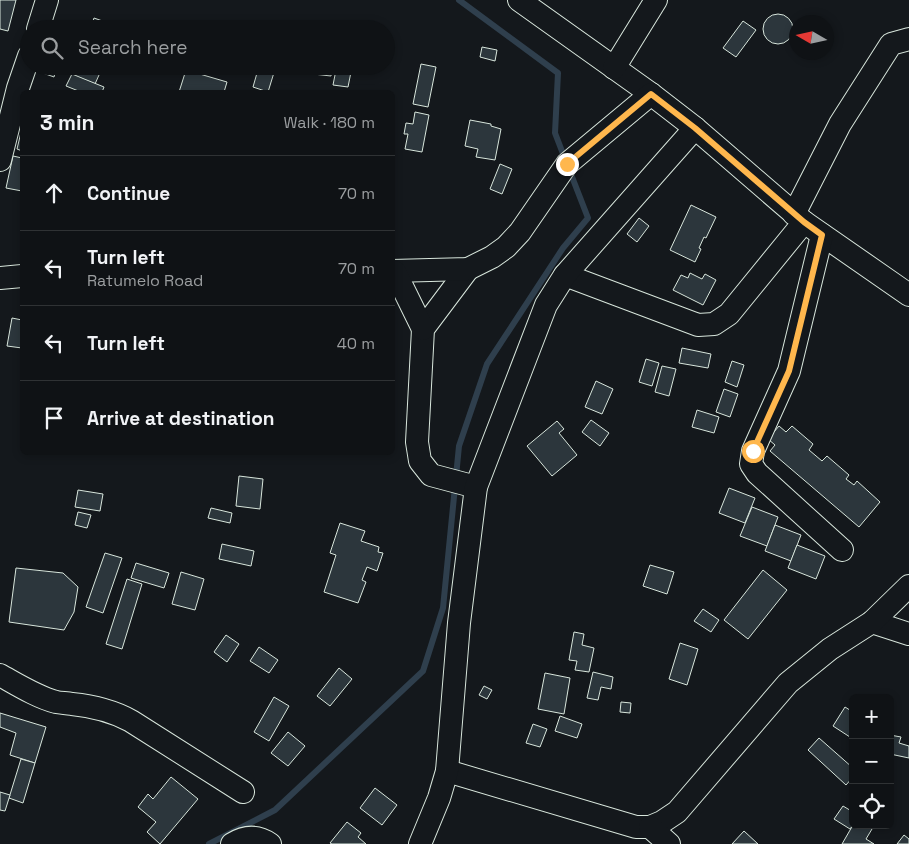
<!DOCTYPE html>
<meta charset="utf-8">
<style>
:root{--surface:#0f1215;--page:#181b1e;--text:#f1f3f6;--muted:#9b9ea0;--line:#2f3234}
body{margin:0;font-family:"Space Grotesk",sans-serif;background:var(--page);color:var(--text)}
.controls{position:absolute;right:15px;bottom:15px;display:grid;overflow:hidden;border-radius:8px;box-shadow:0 2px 8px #0003}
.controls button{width:45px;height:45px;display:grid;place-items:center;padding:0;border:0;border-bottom:1px solid var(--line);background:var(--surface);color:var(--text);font:25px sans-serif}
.compass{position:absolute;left:789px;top:15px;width:45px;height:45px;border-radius:50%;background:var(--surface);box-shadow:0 2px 8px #0003;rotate:279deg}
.stop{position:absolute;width:15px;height:15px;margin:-11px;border:4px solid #ffb74d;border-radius:50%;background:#fff}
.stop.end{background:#ffb74d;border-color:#fff;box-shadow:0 1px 5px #0008}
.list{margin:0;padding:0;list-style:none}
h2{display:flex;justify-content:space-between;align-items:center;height:65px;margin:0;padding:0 20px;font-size:21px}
h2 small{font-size:16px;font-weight:400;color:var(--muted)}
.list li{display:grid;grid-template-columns:32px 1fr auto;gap:15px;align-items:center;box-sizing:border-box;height:75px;padding:0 20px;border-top:1px solid var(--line)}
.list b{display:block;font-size:19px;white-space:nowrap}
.list p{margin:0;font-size:16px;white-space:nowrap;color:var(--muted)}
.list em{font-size:16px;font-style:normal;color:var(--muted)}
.icon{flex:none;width:28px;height:28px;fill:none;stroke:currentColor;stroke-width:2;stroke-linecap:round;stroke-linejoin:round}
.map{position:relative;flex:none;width:909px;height:844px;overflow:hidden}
.search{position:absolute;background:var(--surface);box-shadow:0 2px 8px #0003;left:20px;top:20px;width:375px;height:55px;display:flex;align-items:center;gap:12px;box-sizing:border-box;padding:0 18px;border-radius:28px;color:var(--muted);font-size:19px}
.panel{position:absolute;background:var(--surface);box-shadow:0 2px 8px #0003;left:20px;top:90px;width:375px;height:365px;border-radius:8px}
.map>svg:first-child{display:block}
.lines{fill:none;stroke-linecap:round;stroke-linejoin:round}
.stream{stroke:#2f3f4d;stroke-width:6}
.building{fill:#2c363c;stroke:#d8e6dc}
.minor-casing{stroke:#d8e6dc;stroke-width:24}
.minor{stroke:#14181c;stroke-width:22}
.route{stroke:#ffb74d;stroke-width:6}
</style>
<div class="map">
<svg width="909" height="844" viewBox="0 0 909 844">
<rect width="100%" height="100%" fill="#14181c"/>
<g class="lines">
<g class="stream">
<path d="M459,0L558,73L555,133L565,159"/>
<path d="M209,844L275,810L423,671L443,608L459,446L487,364L563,248L588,218L569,169"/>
</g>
</g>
<g class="building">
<path d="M0,0H16L8,31L0,29Z"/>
<circle cx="778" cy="29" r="15"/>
<path d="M94,18L125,29H90Z"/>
<path d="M743,21L756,30L736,57L723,48Z"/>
<path d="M482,47L497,50L495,61L480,57Z"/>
<path d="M421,64L436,67L428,107L413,104Z"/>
<path d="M42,66H57L54,77L40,72Z"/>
<path d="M71,66H103L95,84L69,73Z"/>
<path d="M259,66H276L268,92L253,87Z"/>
<path d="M305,66H332L331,76L304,73Z"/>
<path d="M186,70L227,82L224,92H179Z"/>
<path d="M336,70L351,72L348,87L333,85Z"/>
<path d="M72,74L104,87L102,92H81L66,86Z"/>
<path d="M415,112L429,115L422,152L405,149L408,134H404L406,123L413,124Z"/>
<path d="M470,120L491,124V126L501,129L495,160L476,157L478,149L465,146Z"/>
<path d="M22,128V151L17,149Z"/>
<path d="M13,156L22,158V191L6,188Z"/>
<path d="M500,164L512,169L502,194L490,189Z"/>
<path d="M691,205L716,217L706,238L704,237L699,248L701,249L695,262L670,250Z"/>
<path d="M639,218L649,226L637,242L627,234Z"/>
<path d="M690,273L702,279L705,274L716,280L703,305L673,290L681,275L688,278Z"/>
<path d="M12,318L22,320V348L7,346Z"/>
<path d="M682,348L711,354L708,368L679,363Z"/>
<path d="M646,359L659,363L652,386L639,382Z"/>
<path d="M732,361L744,365L737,387L725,382Z"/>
<path d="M662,366L676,369L669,396L655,392Z"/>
<path d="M596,381L613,389L602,414L585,407Z"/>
<path d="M724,389L738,394L730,417L716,412Z"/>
<path d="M697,410L719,417L714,433L692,427Z"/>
<path d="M591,420L609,433L600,446L582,432Z"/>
<path d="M557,421L564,429L559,433L577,455L552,476L527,446Z"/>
<path d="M779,426L786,432L792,426L813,444L809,450L822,461L827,456L849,475L846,479L854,485L857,481L880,502L859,527L770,451L775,445L768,439Z"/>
<path d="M239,476L263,479L260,509L236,506Z"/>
<path d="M729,488L755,498L745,523L719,513Z"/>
<path d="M78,490L103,494L100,511L75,507Z"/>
<path d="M752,507L778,517L767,546L740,536Z"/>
<path d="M211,508L232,513L230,523L208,518Z"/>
<path d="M78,512L91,515L87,528L75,525Z"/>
<path d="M340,523L365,531L361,541L379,547L378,552L383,553L377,571L367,567L362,580L366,582L358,603L324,592L336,555L330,553Z"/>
<path d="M775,525L801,535L791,561L765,551Z"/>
<path d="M222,544L254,551L251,566L219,559Z"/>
<path d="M797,545L825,556L816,579L788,568Z"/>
<path d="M105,553L122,558L103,613L86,607Z"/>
<path d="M136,563L169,573L164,588L131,578Z"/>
<path d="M650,565L674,572L667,594L643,586Z"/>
<path d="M16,568L63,573L78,587L74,612L64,630L9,622Z"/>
<path d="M763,570L787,590L748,639L724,620Z"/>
<path d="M181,572L204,579L195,610L172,604Z"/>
<path d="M127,579L142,584L122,649L106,644Z"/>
<path d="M703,609L719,620L711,632L694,621Z"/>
<path d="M574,632L584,634L582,645L594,648L589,672L575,670L577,661L569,660Z"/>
<path d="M226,635L239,644L227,662L214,652Z"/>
<path d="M680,643L698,649L687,685L669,679Z"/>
<path d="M259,647L278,660L269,673L250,661Z"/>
<path d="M339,668L352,679L330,706L317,696Z"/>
<path d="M593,672L613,677L611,689L601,687L598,700L587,698Z"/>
<path d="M545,673L570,678L564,714L538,709Z"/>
<path d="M484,686L492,690L487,699L479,695Z"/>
<path d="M274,697L289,706L269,741L254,732Z"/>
<path d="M621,702L631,703L630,713L620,712Z"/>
<path d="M845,707L853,712V739L833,726Z"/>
<path d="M0,713L46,727L35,763L10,755L16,733L0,727Z"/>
<path d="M560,716L582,724L577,738L555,731Z"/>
<path d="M533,724L547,729L540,747L526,743Z"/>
<path d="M288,732L305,746L288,766L271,753Z"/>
<path d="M890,735L901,737L899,743L909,746V758L890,754Z"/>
<path d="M819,738L853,768V777L846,785L808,750Z"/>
<path d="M21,759L35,763L23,803L9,798Z"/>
<path d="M171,777L198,799L160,844L147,832L156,822L138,807L148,794L153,799Z"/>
<path d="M375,788L397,805L382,825L360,808Z"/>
<path d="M0,792L10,795L5,811L0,810Z"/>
<path d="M843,806L853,812V825L850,829L834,819Z"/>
<path d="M347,822L361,833L358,837L366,844H332L330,843Z"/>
<path d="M853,825H866L872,829L866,839L874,844H842Z"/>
<path d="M744,831L758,844H732Z"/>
<path d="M904,835L909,839V844H897Z"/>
</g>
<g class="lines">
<defs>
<g id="minor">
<path d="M519,0L651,94L695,128L804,222L909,295"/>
<path d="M38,29L47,0"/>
<path d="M614,68L656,0"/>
<path d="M0,160L18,88L29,56"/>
<path d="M794,214L840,124L891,44L909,39"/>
<path d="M822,235L789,371L753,451L751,464L757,473L842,550"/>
<path d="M468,269L423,329L417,442L420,461L431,475L476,487"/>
<path d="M392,271L468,269L492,257L506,247L520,232L567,164L651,94"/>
<path d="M395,272L423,329"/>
<path d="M565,275L698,325L714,324L729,314L804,222"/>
<path d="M0,278L22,276"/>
<path d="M872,622L909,634"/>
<path d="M0,675C18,685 37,697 56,702C61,703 67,703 72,704C92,706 113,711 131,721L243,792"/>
<path d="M447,771L636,827H650L662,822L677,812L788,683L830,649L872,622L909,586"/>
<path d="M650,827L669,844"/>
<path d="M232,844C245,836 257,835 270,844"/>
<path d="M420,844L439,798L447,771L459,623L476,487L546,305L565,275L695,128"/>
</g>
</defs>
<use href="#minor" class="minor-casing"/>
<use href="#minor" class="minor"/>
</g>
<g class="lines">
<path class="route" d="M567,164L651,94L695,128L804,222L822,235L789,371L753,451"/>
</g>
</svg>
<div class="controls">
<button>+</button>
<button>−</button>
<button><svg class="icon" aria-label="locate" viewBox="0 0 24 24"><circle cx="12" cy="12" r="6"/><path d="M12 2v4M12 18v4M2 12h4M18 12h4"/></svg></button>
</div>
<svg class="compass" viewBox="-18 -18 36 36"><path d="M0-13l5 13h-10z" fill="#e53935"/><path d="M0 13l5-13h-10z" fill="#9b9ea0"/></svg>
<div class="stop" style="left:753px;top:451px"></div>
<div class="stop end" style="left:567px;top:164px"></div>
<div class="search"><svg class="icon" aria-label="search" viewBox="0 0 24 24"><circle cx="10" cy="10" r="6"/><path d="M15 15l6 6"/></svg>Search here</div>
<section class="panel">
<h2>3 min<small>Walk · 180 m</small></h2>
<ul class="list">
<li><svg class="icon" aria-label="ahead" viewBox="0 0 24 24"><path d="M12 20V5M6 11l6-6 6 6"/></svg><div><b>Continue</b></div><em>70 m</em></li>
<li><svg class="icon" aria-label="left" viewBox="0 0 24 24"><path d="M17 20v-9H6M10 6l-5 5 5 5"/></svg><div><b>Turn left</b><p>Ratumelo Road</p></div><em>70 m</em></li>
<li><svg class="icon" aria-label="left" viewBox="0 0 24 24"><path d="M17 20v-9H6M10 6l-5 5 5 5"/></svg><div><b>Turn left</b></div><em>40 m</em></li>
<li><svg class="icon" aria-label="arrive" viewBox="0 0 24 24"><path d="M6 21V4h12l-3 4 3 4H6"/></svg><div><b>Arrive at destination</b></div></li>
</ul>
</section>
</div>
